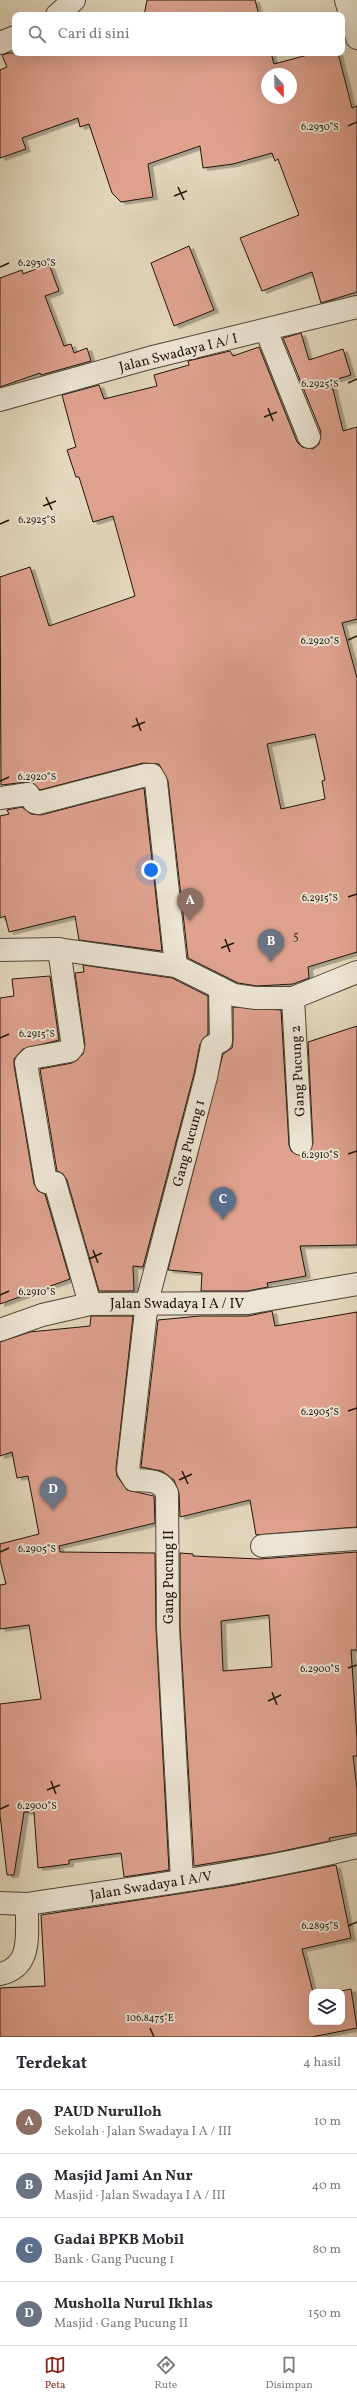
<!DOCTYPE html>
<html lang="id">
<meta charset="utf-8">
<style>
:root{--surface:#fff;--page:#f2f2f3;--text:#2b2b33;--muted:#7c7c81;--line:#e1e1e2;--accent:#8f2418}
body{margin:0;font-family:Vollkorn,serif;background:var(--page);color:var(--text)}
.controls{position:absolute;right:12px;bottom:12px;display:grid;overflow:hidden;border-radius:8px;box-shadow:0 4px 16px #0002}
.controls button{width:36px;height:36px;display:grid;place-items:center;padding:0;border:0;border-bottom:1px solid var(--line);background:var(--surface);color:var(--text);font:20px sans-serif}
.compass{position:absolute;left:261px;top:68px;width:36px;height:36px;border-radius:50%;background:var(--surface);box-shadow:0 4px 16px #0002;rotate:158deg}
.you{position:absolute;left:151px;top:870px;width:14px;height:14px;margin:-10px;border:3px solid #fff;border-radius:50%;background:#1a73e8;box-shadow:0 0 0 6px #1a73e833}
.badge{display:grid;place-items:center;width:26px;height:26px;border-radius:50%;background:var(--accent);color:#fff;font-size:13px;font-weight:700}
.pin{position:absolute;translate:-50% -33px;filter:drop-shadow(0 1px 2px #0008)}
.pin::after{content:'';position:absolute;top:21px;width:14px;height:12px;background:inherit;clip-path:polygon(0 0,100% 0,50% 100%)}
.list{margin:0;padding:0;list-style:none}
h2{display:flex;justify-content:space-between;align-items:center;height:52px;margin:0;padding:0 16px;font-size:17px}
h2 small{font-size:13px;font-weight:400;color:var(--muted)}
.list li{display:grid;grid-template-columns:26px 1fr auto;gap:12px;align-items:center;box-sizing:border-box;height:64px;padding:0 16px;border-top:1px solid var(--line)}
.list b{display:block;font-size:15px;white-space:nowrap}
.list p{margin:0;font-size:13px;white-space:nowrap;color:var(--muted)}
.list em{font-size:13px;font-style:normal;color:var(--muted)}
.icon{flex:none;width:22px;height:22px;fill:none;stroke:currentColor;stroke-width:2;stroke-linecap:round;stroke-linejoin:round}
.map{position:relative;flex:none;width:357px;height:2037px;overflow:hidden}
.search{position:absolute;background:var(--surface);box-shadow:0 4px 16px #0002;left:12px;right:12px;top:12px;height:44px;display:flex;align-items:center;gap:10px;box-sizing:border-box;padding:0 14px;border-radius:8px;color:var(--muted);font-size:15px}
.sheet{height:308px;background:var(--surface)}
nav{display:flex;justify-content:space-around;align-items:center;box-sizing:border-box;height:56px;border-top:1px solid var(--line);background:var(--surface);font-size:11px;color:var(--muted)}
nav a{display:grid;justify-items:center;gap:2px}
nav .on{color:var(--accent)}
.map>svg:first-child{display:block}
.building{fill:#dfa28f;stroke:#1f150b;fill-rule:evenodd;filter:url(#shadow)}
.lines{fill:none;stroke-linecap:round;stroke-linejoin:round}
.minor-casing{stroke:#504638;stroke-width:24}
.minor{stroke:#ede5d4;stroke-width:22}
.ticks{fill:none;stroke:#1f150b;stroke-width:1.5}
.labels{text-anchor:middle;stroke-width:4;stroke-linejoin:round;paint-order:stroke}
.number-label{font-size:12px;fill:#4f382c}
.street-label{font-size:14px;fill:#1f150b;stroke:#ede5d4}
.ticks-label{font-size:10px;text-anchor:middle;fill:#1f150b;stroke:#ede5d4;stroke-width:4;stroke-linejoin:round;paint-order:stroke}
</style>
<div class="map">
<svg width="357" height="2037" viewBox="0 0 357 2037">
<defs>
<filter id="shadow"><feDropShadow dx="4.5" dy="2.5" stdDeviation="0" flood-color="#0004"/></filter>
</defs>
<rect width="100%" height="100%" fill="#e4d7bd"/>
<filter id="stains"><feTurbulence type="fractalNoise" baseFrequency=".005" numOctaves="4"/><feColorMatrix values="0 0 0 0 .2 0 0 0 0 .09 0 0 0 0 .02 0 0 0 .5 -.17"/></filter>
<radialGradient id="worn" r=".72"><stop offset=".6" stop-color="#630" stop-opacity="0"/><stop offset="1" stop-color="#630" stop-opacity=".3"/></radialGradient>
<g class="building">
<path d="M147,0H255L259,15H144Z"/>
<path d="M9,53H271L274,64L315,53H338L352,108L357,106V292L321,303L312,272L262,291L240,238L299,215L278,159L275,161L272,153L233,164L203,168L200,146L148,164L153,197L121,202L112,193L89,124L80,127L78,118L22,138L26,149L0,158V70L7,67L2,55ZM267,74H291V98H267Z"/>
<path d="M189,246L214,310L174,326L151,263Z"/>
<path d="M49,264L59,291L45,296L64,346L71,344L74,353L87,348L91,361L41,375L40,373L0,387V278L22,270L23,274Z"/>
<path d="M301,333L309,360L343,349L351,375L331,381L343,431L357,427V619L342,623L357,678V952L308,967L309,978L293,984L257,986L238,983L188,958L168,781L159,764L143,763L40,790L33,783L27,782L1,785L0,577L30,567L49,626L135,596L113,516L93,522L79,477H76L67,450L76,447L62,395L99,385L104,399L157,386L154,375L189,365L188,361L230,351L233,356L259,347L297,442L302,447L313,449L319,444L321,432L283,338ZM315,734L325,780L322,781L325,799L281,809L267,744Z"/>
<path d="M144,788L162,951L79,940L75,916L9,932L5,916L0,918V816L9,814L7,810L22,807L31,814L41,815Z"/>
<path d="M83,965L172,978L208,996V1034L200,1044L194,1074L143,1267L133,1266L134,1291H99L67,1180L63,1174L57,1171L40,1069L72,1063L83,1054L85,1045L75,973L84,972Z"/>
<path d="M50,976L59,1040L23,1049L14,1059V1065L34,1184L38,1191L45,1194L70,1279L0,1304V998L14,996L12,979Z"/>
<path d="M233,1007L281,1010L289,1145L291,1151L301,1156L308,1154L313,1143L308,1042L357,1026V1245L300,1246L306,1276L267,1283L268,1287L247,1291H201L202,1273L168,1270L223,1054L232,1048L233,1041Z"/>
<path d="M272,1311L275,1326L357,1312V1527L256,1535L250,1500L180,1517L179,1493L174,1480L162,1471L141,1467L158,1320L200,1316H248Z"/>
<path d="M133,1316L116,1469L117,1476L127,1490L154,1496L155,1523L59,1546L60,1552L155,1553L156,1628L169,1870L124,1877L121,1853L69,1860V1864L38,1868L34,1812H24L14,1875H7L0,1815V1704L41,1699L29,1625L0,1629V1585L6,1584L0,1560V1544L39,1534L28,1476L17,1478L12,1452L0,1456V1342L30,1332L90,1326L91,1316Z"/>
<path d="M357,1552V1650H351L357,1738V1756H353L357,1789V1833L329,1838L330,1841L273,1853L194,1866L180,1627V1553L193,1554V1556L259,1559ZM269,1615L272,1667L223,1671L221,1621Z"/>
<path d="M336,1865L351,1938L302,1949L313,1992L312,2022H342V1992H336L351,1989L357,2028L312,2037H0V1988L45,1986L41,1915L236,1885Z"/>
</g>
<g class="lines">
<defs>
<g id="minor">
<path d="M346,0L357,38"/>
<path d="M57,15L74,0"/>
<path d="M0,43L15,37"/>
<path d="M266,330L309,437"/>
<path d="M0,400L149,358L357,307"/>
<path d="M0,798L28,794L34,802L38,803L146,775H152L156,782L176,966"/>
<path d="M59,949L73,1047L70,1051L31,1058L26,1063L46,1182L55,1183L90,1304"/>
<path d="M0,950L56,949L176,966L234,995L256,998H293L357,972"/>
<path d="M293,998L301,1144"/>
<path d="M0,1330L42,1315L90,1304L248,1303L357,1284"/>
<path d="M262,1546L357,1539"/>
<path d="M182,1880L168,1627L167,1493C161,1479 148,1481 134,1480L128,1470L147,1302L206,1077L212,1046L221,1041L220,988"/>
<path d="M0,1903L27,1904"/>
<path d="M0,1974C34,1967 26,1932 27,1904C137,1887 249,1874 357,1847"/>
</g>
</defs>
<use href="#minor" class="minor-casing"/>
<use href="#minor" class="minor"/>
</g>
<path class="ticks" d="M348,126L357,122M178,187L184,200M174,196L187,191M0,267L9,263M348,383L357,379M268,408L273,421M264,417L277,412M46,497L52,510M43,506L56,501M0,524L9,520M348,640L357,636M136,718L141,731M132,727L145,722M0,781L9,777M348,897L357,894M225,939L230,952M221,948L234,943M0,1038L9,1034M348,1154L357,1151M93,1250L98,1263M89,1259L102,1253M0,1295L9,1291M348,1411L357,1408M182,1471L188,1484M179,1480L192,1474M0,1552L9,1548M348,1668L357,1665M272,1692L277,1705M268,1701L281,1695M51,1781L56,1794M47,1790L60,1785M0,1809L9,1805M348,1926L357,1922M150,2028L154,2037"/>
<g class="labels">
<g class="number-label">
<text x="296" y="940">5</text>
</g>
<g class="street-label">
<text transform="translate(178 352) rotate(-14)" y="5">Jalan Swadaya I A/ I</text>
<text transform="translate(297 1071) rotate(-93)" y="5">Gang Pucung 2</text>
<text transform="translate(188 1143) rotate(-75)" y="5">Gang Pucung 1</text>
<text x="177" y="1308">Jalan Swadaya I A / IV</text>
<text transform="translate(168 1577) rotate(-90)" y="5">Gang Pucung II</text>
<text transform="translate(151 1885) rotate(-9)" y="5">Jalan Swadaya I A/V</text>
</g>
</g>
<g class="ticks-label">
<text x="320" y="130">6.2930°S</text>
<text x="37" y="266">6.2930°S</text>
<text x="320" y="387">6.2925°S</text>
<text x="37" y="523">6.2925°S</text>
<text x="320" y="644">6.2920°S</text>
<text x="37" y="780">6.2920°S</text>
<text x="320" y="901">6.2915°S</text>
<text x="37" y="1037">6.2915°S</text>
<text x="320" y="1158">6.2910°S</text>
<text x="37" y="1295">6.2910°S</text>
<text x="320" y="1415">6.2905°S</text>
<text x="37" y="1552">6.2905°S</text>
<text x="320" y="1672">6.2900°S</text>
<text x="37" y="1809">6.2900°S</text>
<text x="320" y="1929">6.2895°S</text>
<text x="150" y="2021">106.8475°E</text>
</g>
<rect width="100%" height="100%" filter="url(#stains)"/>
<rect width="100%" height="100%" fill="url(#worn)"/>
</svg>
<div class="controls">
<button><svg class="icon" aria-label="layers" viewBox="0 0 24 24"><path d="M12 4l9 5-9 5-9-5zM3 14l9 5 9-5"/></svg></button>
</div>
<svg class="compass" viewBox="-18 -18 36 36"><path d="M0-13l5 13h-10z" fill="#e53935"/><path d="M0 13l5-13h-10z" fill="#7c7c81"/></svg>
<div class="you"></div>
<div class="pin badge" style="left:190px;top:921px;background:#8d6e63">A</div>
<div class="pin badge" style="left:271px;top:962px;background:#6b7280">B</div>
<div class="pin badge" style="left:223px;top:1220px;background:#5c6f8a">C</div>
<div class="pin badge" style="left:53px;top:1510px;background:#6b7280">D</div>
<div class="search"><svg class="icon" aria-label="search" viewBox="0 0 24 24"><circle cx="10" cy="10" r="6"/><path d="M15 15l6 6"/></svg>Cari di sini</div>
</div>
<section class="sheet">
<h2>Terdekat<small>4 hasil</small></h2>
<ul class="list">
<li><span class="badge" style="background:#8d6e63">A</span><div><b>PAUD Nurulloh</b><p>Sekolah · Jalan Swadaya I A / III</p></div><em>10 m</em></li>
<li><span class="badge" style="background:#6b7280">B</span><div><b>Masjid Jami An Nur</b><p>Masjid · Jalan Swadaya I A / III</p></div><em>40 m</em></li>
<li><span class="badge" style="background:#5c6f8a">C</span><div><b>Gadai BPKB Mobil</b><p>Bank · Gang Pucung 1</p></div><em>80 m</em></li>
<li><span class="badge" style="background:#6b7280">D</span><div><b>Musholla Nurul Ikhlas</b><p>Masjid · Gang Pucung II</p></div><em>150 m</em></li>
</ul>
</section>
<nav>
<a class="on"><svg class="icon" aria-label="map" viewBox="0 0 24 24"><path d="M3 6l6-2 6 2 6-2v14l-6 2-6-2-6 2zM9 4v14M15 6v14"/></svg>Peta</a>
<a><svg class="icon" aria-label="directions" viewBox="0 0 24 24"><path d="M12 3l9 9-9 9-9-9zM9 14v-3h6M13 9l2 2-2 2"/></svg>Rute</a>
<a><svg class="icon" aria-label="saved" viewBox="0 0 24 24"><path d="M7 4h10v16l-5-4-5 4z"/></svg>Disimpan</a>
</nav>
